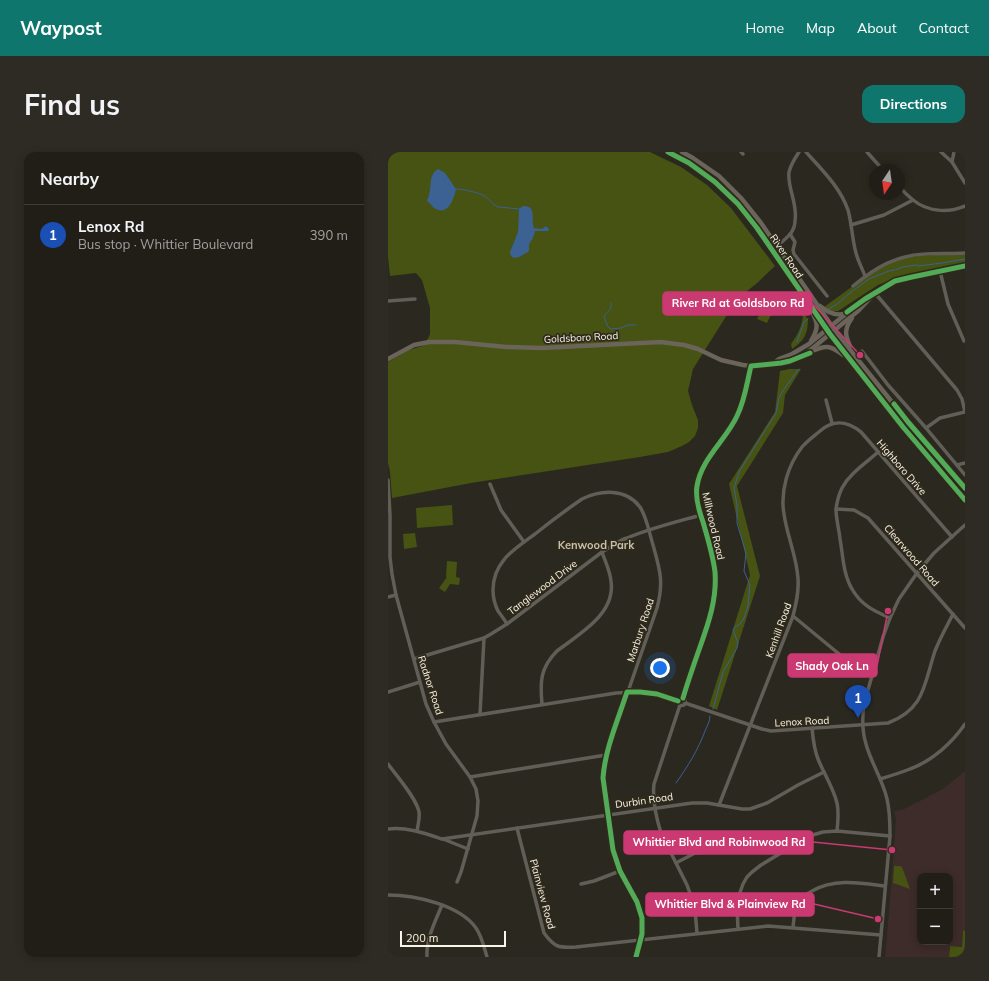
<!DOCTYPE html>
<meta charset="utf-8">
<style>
:root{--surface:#201e17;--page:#2d2b24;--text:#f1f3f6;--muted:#a2a2a1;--line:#3d3c36;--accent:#0f766e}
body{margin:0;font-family:Mulish,sans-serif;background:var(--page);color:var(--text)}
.controls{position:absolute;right:12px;bottom:12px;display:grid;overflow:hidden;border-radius:8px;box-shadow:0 2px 10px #0003}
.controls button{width:36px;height:36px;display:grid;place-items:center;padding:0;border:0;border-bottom:1px solid var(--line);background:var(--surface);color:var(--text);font:20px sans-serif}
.compass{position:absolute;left:481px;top:12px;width:36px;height:36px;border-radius:50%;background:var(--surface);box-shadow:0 2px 10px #0003;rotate:193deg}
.scale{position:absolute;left:12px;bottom:10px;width:106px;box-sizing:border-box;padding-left:4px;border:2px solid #f9f5eb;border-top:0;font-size:11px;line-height:14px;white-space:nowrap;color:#f9f5eb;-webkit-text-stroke:3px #302a1a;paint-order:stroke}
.you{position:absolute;left:272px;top:516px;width:14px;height:14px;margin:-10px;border:3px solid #fff;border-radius:50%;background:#1a73e8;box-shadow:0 0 0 6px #1a73e833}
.badge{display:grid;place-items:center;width:26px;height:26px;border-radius:50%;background:var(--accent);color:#fff;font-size:13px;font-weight:700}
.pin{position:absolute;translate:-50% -33px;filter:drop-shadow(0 1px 2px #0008)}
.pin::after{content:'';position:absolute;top:21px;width:14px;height:12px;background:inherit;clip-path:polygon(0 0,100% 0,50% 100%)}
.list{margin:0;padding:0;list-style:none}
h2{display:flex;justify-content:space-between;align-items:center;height:52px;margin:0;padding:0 16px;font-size:17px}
h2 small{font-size:13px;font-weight:400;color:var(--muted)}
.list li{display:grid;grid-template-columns:26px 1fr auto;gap:12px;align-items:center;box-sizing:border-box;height:60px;padding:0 16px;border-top:1px solid var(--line)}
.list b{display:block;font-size:15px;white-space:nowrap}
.list p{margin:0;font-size:13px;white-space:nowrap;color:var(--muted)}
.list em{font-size:13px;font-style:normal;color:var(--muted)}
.map{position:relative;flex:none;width:577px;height:805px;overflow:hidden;border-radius:12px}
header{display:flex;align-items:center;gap:24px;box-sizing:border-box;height:56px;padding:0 20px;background:var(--accent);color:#fff}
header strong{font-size:19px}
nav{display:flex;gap:22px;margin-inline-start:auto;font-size:14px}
.intro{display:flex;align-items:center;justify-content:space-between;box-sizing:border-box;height:96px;padding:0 24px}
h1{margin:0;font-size:28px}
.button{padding:10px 18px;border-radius:12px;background:var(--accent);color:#fff;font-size:14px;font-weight:700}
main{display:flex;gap:24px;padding:0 24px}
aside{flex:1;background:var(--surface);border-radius:12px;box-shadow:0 2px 10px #0003}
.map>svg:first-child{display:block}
.education{fill:#3d2c29;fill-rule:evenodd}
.green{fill:#465312}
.water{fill:#3c6193}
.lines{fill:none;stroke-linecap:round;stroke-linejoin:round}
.stream{stroke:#3c6193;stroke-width:1}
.minor{stroke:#615e57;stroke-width:3.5}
.major{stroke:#6a645b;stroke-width:4.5}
.cycleway-casing{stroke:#302a1a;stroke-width:8}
.cycleway{stroke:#51ab58;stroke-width:5}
.labels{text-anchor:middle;stroke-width:3.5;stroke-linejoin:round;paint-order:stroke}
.street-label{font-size:10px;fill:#f9f5eb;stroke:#302a1a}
.neighbourhood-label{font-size:11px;font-weight:bold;fill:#c6bfab;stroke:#302a1a}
.leader{fill:none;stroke:#ca3971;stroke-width:1.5}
.callout-dot{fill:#ca3971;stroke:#302a1a;stroke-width:1.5}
.callout{fill:#ca3971;stroke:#ca3971;stroke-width:1.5}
.callout-label{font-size:11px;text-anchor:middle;font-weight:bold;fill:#fff}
</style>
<header>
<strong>Waypost</strong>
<nav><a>Home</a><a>Map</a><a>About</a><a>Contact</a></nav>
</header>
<div class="intro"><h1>Find us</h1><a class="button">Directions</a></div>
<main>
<aside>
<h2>Nearby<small></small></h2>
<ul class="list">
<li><span class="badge" style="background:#1a4fb4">1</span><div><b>Lenox Rd</b><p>Bus stop · Whittier Boulevard</p></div><em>390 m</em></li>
</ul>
</aside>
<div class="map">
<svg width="577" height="805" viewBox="0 0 577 805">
<rect width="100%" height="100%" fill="#2b281f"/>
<path class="education" d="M577,619V779H575L574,795L562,794L561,805H497L503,736L508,668L506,659L516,657L555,637ZM532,724H562V790H532Z"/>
<g class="green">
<path d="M0,0H262L293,15L319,33L343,56L387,114L368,132L349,147L305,217L300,239L304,253L310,268V276L307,284L301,290L294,294L280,300L252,305L83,331L4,346L2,320L0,311V210L21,198L37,193L42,182V156L34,128L28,121L2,124L0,105Z"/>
<path d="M577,101V112L520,122L490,133L450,159H443L436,155L465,134L477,124L515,105Z"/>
<path d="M377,151L386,156L379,171L369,167Z"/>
<path d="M415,161L420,167C420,182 416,189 404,197L403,192C410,182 415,173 415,161Z"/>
<path d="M401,217H413L397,243L395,261L349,334L372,424L329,558L321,554L362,423L341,332L387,260L392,219Z"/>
<path d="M64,353L65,373L29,376L28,356Z"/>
<path d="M27,381L29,395L16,397L15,382Z"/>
<path d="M59,409L69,410L68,425L72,426L71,433L62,432L57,440L51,436L59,425H58Z"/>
<path d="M506,714H512L514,715L522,737L505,731Z"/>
<path d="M575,778L577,779V805H561L562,794L574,795Z"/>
</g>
<g class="water">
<path d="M50,17L57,21L68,37C66,47 60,65 46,56C43,53 42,51 39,49C39,47 41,45 41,43C44,34 40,23 50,17Z"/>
<path d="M135,54C150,54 142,67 146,76L154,77L158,74L161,77L160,79H147L145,86L141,92V98L140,100L131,105L126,106L123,104L122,100L130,80L131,57Z"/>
</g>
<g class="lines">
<g class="stream">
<path d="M68,37C75,37 92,41 97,44C102,48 105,53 110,55H112L131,57"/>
<path d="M223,151C224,160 219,158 216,165L220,175L223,177L233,176L240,173H248"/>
<path d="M440,157L448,153L462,141L481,127L501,119L507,118L515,115L528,113L530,114L554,111L577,107"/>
<path d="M409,190L416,170L420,167"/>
<path d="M325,557L335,520L349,496L350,491L345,478L347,475L352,472L356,466L360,454L362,433L356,419L358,401L349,371V353L346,336L351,320L388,261L391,246L394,240L409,219L411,217"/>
<path d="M288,631C300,614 310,598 317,579C319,574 322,570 322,564"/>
</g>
<g class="minor">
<path d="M353,0L355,2"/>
<path d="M418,0C434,18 452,35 460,58C464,72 464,87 468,101C470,109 474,116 477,124"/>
<path d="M479,0L495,18"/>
<path d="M553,0L564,10L577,31"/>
<path d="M564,10L566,0"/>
<path d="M511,34C515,39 520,44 525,48C540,60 560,61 577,54"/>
<path d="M463,73L496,63L525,48"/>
<path d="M402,82L407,90L405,98L406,102L439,144"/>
<path d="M389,94C394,90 399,86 403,81C405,78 407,73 407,69C410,51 399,36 401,20C403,12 407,6 411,0"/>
<path d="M552,119L560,152L576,189"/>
<path d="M465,134C487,116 508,103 537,102C550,101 564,102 577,101"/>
<path d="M487,141L569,238L574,247L577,260"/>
<path d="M0,149L27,147"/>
<path d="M474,199L500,233L538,276L577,323"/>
<path d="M438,248L444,271"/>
<path d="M538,276L552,266L577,260"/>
<path d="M490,300C478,311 462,321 454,336C451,342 449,350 448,357C448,367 451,377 452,387C455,403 455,422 464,437C473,453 486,459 502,466"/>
<path d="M569,313L577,311"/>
<path d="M0,328L2,363V405L4,422L8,443L32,530L38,552L46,570L58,592L82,625L88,637L90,649L89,664L73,720L69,730"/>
<path d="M102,332L113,358L136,390"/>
<path d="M448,357L466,358L480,366L577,476"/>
<path d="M0,445L8,443"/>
<path d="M405,464L462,511L470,515L484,520"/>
<path d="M119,472C116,467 113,463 110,459C107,453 105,445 105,438C105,410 126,397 147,382C162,370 178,358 194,347C213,338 238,336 252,355C259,366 261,380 265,393C272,418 276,430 269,456L218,603L216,615L215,626L225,698L232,719L249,750L254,766V782L248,805"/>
<path d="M26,507L96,486L103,482L119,472L214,400C222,395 230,389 239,386C263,376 288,370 313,363"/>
<path d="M0,540L32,530"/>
<path d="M295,546C300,529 306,512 312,495C321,470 329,446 327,420C325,403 320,387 315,370C311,359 307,346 309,334C313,307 338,288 349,264C357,248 359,230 363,214"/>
<circle cx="294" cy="550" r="3.5"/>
<path d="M297,551L374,577L383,579L500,571C537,557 536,532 547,499C552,486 559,474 565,462"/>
<path d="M154,552C152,530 152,516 169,499C191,482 228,462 223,429C222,419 217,409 214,400"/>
<path d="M292,553L266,632C264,649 268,665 273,681L299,733L303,744L307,758L309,781"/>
<path d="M92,562L96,486"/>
<path d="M46,570L228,541L252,540L269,542L290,549"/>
<path d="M424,576C425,587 426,597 430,607C436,622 445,635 449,651C451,660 450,670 449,679"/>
<path d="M0,612C8,623 29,647 31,660C32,666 30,673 29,679"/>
<path d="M82,625L218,603"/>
<path d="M492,627C502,624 512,621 522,617C544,609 564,591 577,572"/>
<path d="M331,653L405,464C408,452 411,440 410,427C409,405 399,384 396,362C392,339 400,313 414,295C419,289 426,284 432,279C446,267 459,269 473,280L564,385"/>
<path d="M129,676L156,781C167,796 171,796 188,795L380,774L493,783"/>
<path d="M0,677C19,675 36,681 54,687L304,651H319L354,657H362L379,651L410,633L436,620"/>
<path d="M55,687L80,697"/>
<path d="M288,711L307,701L320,700"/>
<path d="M193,732L206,729L232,719"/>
<path d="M0,743C27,743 72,753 88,776C94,785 96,795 99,805"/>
<path d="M405,775C406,768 406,760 409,754C412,747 418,742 424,739C447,726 473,731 497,734"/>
<path d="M350,777L349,755L350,746L355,732L359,725L364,720L373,713L421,684L435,680L449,679L502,684"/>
<path d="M39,805C38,787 47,770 54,753"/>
<path d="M491,805L502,684C502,671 502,659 499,647C495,628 483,611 478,592C474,579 474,566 476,552L495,485L502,466L511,447L529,421L546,401L577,373"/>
</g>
<g class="major">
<path d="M280,0L301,11L327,30L350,52L369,76L442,182L515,275L577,348"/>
<path d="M294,0L305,6L331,24L353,46L373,71L450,183L520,270L577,336"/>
<path d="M432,154C439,160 446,164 456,162"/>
<path d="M423,189C429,179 431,173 425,162"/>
<path d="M462,194C457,183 456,177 464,166"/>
<path d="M424,199C438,193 442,193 455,203"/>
<path d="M0,207L26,193L41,190H67L118,195L154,196L273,190L296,193L310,197L333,208L355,213L363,214L393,211L402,209L415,204L470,159L487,141"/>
<path d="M386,211L391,207L404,202L421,192L470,152L507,129L524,125L577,114"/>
</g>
<defs>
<g id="cycleway">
<path d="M280,0L301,11L327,30L350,52L369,76L442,182L515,275L577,348"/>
<path d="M459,160L477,147L507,129L524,125L577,114"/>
<path d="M506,252L520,270L577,336"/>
<path d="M295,546C300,529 306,512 312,495C321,470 329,446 327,420C325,403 320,387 315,370C311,359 307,346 309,334C313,307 338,288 349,264C357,248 359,230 363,214L393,211L402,209L422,201"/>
<path d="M248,805L254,782V766L249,750L232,719L225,698L215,626C217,597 230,568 239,540H252L269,542L290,549"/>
</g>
</defs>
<use href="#cycleway" class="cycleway-casing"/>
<use href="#cycleway" class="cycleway"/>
</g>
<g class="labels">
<g class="street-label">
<text transform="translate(399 104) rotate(56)" y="4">River Road</text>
<text transform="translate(193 185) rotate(-3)" y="4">Goldsboro Road</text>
<text transform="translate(514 315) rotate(49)" y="4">Highboro Drive</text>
<text transform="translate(326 374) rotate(77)" y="4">Millwood Road</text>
<text transform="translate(524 403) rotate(49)" y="4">Clearwood Road</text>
<text transform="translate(154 435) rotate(-37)" y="4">Tanglewood Drive</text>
<text transform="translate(252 478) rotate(-72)" y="4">Marbury Road</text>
<text transform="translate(390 478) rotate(-70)" y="4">Kenhill Road</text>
<text transform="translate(43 533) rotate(72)" y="4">Radnor Road</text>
<text transform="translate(414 569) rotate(-3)" y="4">Lenox Road</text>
<text transform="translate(256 648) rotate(-8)" y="4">Durbin Road</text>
<text transform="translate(155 742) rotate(75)" y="4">Plainview Road</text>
</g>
<g class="neighbourhood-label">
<text x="208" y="397">Kenwood Park</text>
</g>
</g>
<path class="leader" d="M472 203L424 151M500 459L489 514M504 698L425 690M490 767L426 752"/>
<g class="callout-dot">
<circle cx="472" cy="203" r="4"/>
<circle cx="500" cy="459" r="4"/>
<circle cx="504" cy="698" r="4"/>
<circle cx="490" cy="767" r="4"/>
</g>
<g class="callout">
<rect x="275" y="140" width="149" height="23" rx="4"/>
<rect x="400" y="502" width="89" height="23" rx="4"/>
<rect x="236" y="679" width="189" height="23" rx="4"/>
<rect x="258" y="741" width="168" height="23" rx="4"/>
</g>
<g class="callout-label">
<text x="350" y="155">River Rd at Goldsboro Rd</text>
<text x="444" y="518">Shady Oak Ln</text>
<text x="331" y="694">Whittier Blvd and Robinwood Rd</text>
<text x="342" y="756">Whittier Blvd &amp; Plainview Rd</text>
</g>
</svg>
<div class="controls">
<button>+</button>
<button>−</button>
</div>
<svg class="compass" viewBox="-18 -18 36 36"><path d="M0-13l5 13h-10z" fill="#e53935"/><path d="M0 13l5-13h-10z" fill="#a2a2a1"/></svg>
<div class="scale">200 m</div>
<div class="you"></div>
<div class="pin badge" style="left:470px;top:566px;background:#1a4fb4">1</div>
</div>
</main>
